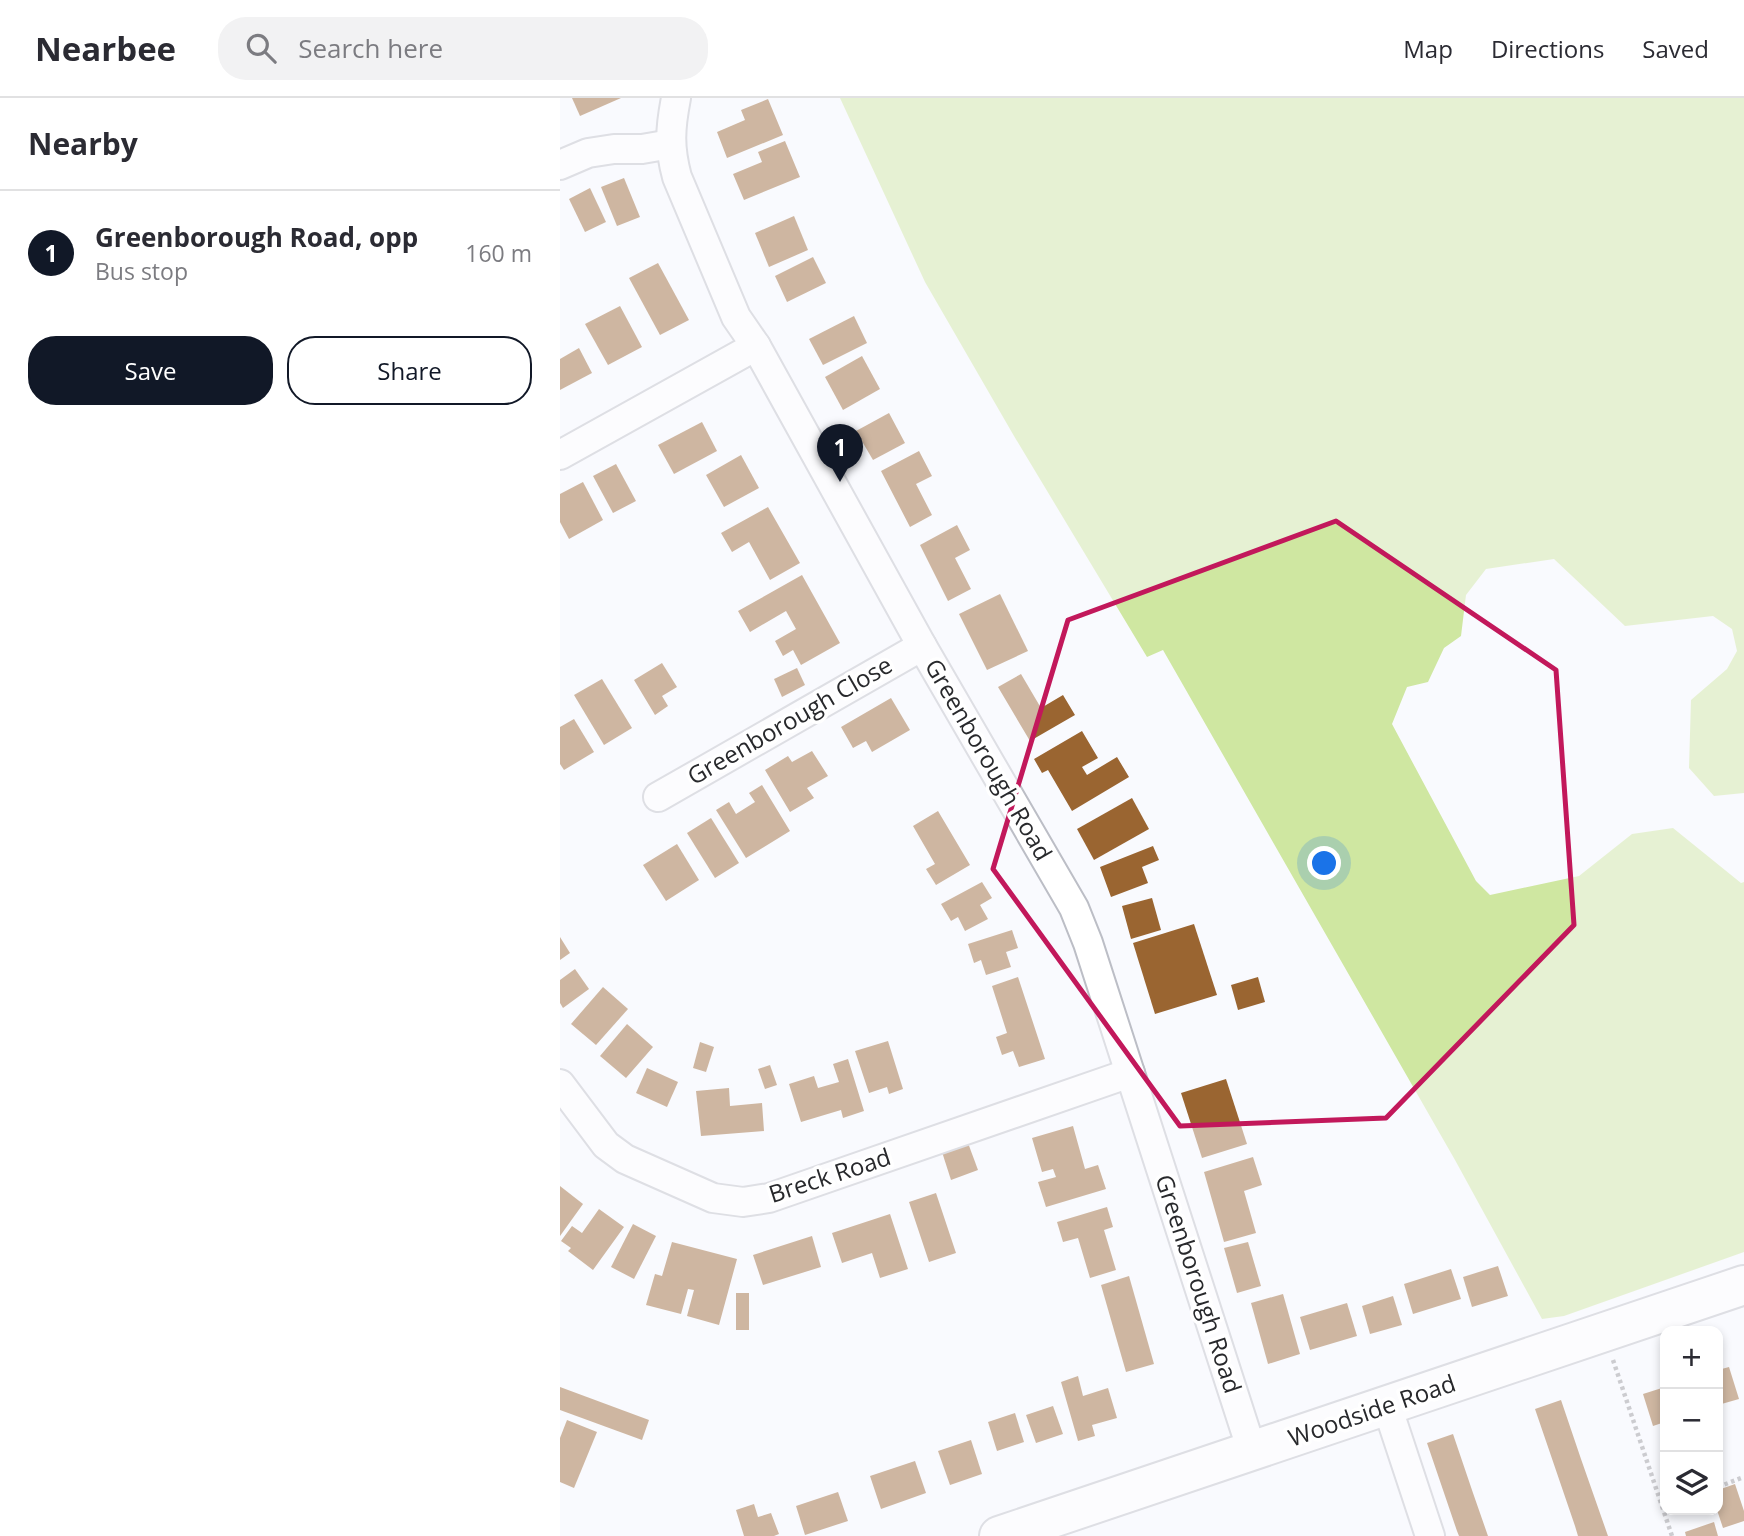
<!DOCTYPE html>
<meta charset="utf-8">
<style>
:root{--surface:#fff;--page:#f2f2f3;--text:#2b2b33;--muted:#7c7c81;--line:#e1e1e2;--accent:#111827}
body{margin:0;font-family:"Open Sans",sans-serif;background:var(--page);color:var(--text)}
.controls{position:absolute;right:21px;bottom:21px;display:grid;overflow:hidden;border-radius:14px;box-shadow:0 4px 10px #0003}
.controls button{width:63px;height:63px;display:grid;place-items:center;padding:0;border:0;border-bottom:2px solid var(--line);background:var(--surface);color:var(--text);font:35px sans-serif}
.you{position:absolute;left:765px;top:766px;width:24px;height:24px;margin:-18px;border:5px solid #fff;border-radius:50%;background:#1a73e8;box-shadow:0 0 0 10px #1a73e833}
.badge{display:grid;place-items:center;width:46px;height:46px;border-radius:50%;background:var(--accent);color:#fff;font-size:23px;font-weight:700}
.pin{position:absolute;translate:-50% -58px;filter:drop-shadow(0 2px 4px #0008)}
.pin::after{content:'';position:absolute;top:37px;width:24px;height:21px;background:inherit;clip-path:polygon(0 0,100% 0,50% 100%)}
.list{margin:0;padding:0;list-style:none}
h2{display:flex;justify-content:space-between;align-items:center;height:91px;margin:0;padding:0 28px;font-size:30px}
h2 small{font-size:23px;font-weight:400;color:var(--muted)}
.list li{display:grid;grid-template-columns:46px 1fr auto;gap:21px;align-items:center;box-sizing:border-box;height:126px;padding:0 28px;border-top:2px solid var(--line)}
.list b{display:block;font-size:26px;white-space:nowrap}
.list p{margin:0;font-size:23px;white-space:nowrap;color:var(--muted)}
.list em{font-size:23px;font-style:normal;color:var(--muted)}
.actions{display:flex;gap:14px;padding:21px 28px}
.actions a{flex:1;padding:16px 0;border:2px solid var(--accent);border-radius:28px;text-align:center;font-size:24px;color:var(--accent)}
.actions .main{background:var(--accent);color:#fff}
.icon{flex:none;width:38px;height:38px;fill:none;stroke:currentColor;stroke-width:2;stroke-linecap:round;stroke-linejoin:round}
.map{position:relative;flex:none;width:1184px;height:1438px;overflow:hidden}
header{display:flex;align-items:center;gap:42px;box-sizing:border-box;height:98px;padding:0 35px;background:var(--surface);border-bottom:2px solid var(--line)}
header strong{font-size:33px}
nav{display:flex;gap:38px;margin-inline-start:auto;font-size:24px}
.search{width:490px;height:63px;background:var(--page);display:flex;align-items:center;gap:18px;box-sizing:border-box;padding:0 24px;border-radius:28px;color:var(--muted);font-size:26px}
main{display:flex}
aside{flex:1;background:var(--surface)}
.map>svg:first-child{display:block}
.green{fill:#cfe7a1}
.building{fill:#9a6531}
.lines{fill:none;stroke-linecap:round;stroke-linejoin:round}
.street-casing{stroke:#bcbec6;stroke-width:32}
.secondary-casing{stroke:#bcbec6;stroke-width:42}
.path{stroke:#95969a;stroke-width:4.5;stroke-dasharray:3.5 3.5;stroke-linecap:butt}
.street{stroke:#fff;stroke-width:28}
.secondary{stroke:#fff;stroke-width:38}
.marked{fill:none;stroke:#c2185b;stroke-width:5;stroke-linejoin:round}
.labels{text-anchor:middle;stroke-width:7;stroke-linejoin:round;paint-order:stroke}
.street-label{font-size:24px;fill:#28292c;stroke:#fff}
</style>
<header>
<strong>Nearbee</strong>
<div class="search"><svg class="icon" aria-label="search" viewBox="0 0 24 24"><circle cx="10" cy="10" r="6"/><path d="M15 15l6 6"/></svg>Search here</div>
<nav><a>Map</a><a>Directions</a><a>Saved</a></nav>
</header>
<main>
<aside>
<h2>Nearby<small></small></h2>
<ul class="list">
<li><span class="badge">1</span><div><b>Greenborough Road, opp</b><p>Bus stop</p></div><em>160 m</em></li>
</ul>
<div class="actions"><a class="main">Save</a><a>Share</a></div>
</aside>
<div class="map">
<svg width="1184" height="1438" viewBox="0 0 1184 1438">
<rect width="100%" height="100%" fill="#f9fafe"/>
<path class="green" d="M280,0H1184V695L1154,698L1129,670L1131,602L1167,571L1177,553L1172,531L1153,518L1065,528L994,461L926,471L906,497L901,538L884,550L868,584L847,589L832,626L916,783L930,797L1019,778L1072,736L1113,730L1181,785L1184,784V1154L1004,1218L982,1221L895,1062L603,552L587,559L454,338L365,184Z"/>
<g class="building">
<path d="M12,0H61L20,18Z"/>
<path d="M208,1L223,37L167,60L157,34L185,22L181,12Z"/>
<path d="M225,43L240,79L184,102L173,76L202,64L198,54Z"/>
<path d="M64,80L80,119L57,128L41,89Z"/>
<path d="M30,90L46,124L25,134L9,101Z"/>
<path d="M234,118L248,152L209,169L195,135Z"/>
<path d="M253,159L266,185L227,204L215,178Z"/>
<path d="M98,165L129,222L100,237L69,180Z"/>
<path d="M60,208L82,249L48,267L25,226Z"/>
<path d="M294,218L307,245L263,267L249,241Z"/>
<path d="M19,250L32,275L0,292V261Z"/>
<path d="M302,258L320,291L283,312L265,279Z"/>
<path d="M329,315L345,345L313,362L296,333Z"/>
<path d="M142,324L157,353L114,376L98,347Z"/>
<path d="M359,353L372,378L356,386L372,417L350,429L321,373Z"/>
<path d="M181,357L199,390L164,409L146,377Z"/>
<path d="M56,366L76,403L53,415L33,378Z"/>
<path d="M23,384L43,422L9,441L0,424V396Z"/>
<path d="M208,409L240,465L210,482L189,444L172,454L161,435Z"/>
<path d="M397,427L410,452L395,460L411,491L388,503L360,447Z"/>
<path d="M242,477L280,545L241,567L233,552L223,558L215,543L236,531L226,513L190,534L178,513Z"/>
<path d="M440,496L468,553L427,572L399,516Z"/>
<path d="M102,565L117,589L102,598L108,608L95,617L74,582Z"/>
<path d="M237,570L245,587L222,599L214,581Z"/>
<path d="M461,576L481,610L503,597L515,617L470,643L438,589Z"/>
<path d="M42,581L72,630L44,647L14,597Z"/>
<path d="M331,600L350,632L312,654L306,643L293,650L281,629Z"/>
<path d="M14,621L34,654L4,672L0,666V629Z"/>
<path d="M522,633L538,660L522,669L527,677L557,659L569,679L512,713L488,672L482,675L474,661Z"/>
<path d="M252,653L268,678L247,690L254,700L230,714L205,672L228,658L232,664Z"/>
<path d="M202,687L230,733L186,760L156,712L169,704L176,716L195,704L189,695Z"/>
<path d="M572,700L589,731L534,762L517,731Z"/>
<path d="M378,713L410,767L376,787L366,771L375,766L353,728Z"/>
<path d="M151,720L179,765L155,780L127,735Z"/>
<path d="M117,746L139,782L106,803L83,767Z"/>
<path d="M593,748L599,762L582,769L588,785L551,799L540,769Z"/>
<path d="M422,784L432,800L420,807L428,821L405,833L398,819L391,823L381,806Z"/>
<path d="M592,800L601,832L571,841L562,808Z"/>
<path d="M634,826L657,897L595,916L573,845Z"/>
<path d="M452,832L458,850L446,854L451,869L426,877L421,862L414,865L408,846Z"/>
<path d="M0,839L10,855L0,862Z"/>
<path d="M15,871L29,891L3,910L0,905V882Z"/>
<path d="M458,879L485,961L459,969L453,953L442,957L436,939L447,935L432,888Z"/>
<path d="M698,879L705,904L678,912L671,887Z"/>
<path d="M43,889L68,911L36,947L11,926Z"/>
<path d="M67,926L93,949L66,980L40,958Z"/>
<path d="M328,943L343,991L329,996L327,989L309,995L295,953Z"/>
<path d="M140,944L154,949L146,974L133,970Z"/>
<path d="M288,961L304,1013L283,1020L281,1012L241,1024L229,986L254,978L258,990L279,984L273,966Z"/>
<path d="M210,967L217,987L205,991L198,971Z"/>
<path d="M87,970L118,984L107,1009L76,995Z"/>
<path d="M666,981L687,1046L642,1060L621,995Z"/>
<path d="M169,990L170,1008L202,1005L204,1033L141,1038L136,993Z"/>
<path d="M513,1028L525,1071L538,1067L546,1091L486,1109L478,1084L496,1079L493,1071L482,1074L472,1040Z"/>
<path d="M408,1045L418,1072L391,1082L382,1054Z"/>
<path d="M693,1059L702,1087L684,1093L696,1135L664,1144L644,1074Z"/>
<path d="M0,1088L23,1106L0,1138Z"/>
<path d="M376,1095L396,1155L369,1164L349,1104Z"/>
<path d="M547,1109L553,1129L544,1132L556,1172L530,1180L518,1140L503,1144L497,1124Z"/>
<path d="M39,1111L64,1129L33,1172L8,1153L11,1150L1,1143L12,1128L22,1135Z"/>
<path d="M330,1116L348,1171L320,1180L312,1155L282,1165L272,1135Z"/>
<path d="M73,1126L96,1138L74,1181L51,1169Z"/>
<path d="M252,1138L261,1169L203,1187L193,1157Z"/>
<path d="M112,1144L177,1161L159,1227L127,1218L134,1192L128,1191L121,1216L86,1207L95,1176L102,1178Z"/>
<path d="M688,1144L701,1188L677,1195L664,1150Z"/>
<path d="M938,1168L948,1198L912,1209L903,1179Z"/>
<path d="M891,1171L901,1201L853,1216L844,1186Z"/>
<path d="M569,1178L594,1266L566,1274L541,1187Z"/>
<rect x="176" y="1195" width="13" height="37"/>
<path d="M723,1196L740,1256L708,1266L691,1205Z"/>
<path d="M833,1198L842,1227L810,1236L802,1208Z"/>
<path d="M787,1205L797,1238L750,1252L740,1219Z"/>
<path d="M1169,1269L1179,1301L1158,1307V1272Z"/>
<path d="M518,1278L523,1298L548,1290L557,1320L532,1327L535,1338L518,1343L501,1284Z"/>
<path d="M0,1289L89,1322L82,1342L0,1312Z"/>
<path d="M1105,1289V1324L1093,1328L1083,1296Z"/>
<path d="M1001,1302L1021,1361L1048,1438H1018L1015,1428L975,1311Z"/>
<path d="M493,1308L503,1336L476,1345L466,1317Z"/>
<path d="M455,1315L464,1344L437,1353L428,1324Z"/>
<path d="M7,1322L37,1334L14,1390L0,1384V1340Z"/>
<path d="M893,1336L913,1395L928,1438H899L897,1433L867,1345Z"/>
<path d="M411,1342L422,1376L390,1387L378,1353Z"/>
<path d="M355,1363L366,1395L321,1411L310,1378Z"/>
<path d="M1175,1386L1184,1413V1423L1163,1430L1157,1412L1158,1392Z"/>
<path d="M278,1394L288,1423L245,1437L236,1408Z"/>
<path d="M194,1406L198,1419L211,1415L219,1436L214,1438H184L176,1412Z"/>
<path d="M1154,1424L1158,1438H1126L1125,1434Z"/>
</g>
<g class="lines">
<defs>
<g id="street">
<path d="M116,0C110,31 109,49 117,79L176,219L196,248L362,548L514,810L528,845L692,1353"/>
<path d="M0,67L28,55L54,51H82L111,46"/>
<path d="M0,357L196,248"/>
<path d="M98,699L362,548"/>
<path d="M0,986L46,1047L65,1061L153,1100L183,1104L209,1100L570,975"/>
<path d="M827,1308L870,1438"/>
</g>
<path id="secondary" d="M439,1438L1184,1187"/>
</defs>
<use href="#street" class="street-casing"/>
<use href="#secondary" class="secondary-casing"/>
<g class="path">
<path d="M1053,1262L1112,1438"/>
<path d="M1158,1389L1184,1379"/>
</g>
<use href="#street" class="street"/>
<use href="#secondary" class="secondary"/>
</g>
<path d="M0 0H1184V1438H0ZM776,423L996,572L1014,827L826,1020L620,1028L433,771L508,522Z" fill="#f9fafe" fill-opacity=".55" fill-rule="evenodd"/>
<path class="marked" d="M776,423L996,572L1014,827L826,1020L620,1028L433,771L508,522Z"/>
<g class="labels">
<g class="street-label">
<text transform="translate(230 623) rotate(-30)" y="8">Greenborough Close</text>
<text transform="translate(428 662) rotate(60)" y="8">Greenborough Road</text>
<text transform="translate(270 1078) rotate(-18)" y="8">Breck Road</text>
<text transform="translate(638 1186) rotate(72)" y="8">Greenborough Road</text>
<text transform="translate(812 1313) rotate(-19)" y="8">Woodside Road</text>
</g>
</g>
</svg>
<div class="controls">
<button>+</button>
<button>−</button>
<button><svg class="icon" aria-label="layers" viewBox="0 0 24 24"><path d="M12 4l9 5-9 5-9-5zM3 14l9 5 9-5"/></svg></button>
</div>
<div class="you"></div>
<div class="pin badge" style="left:280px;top:384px">1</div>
</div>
</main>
